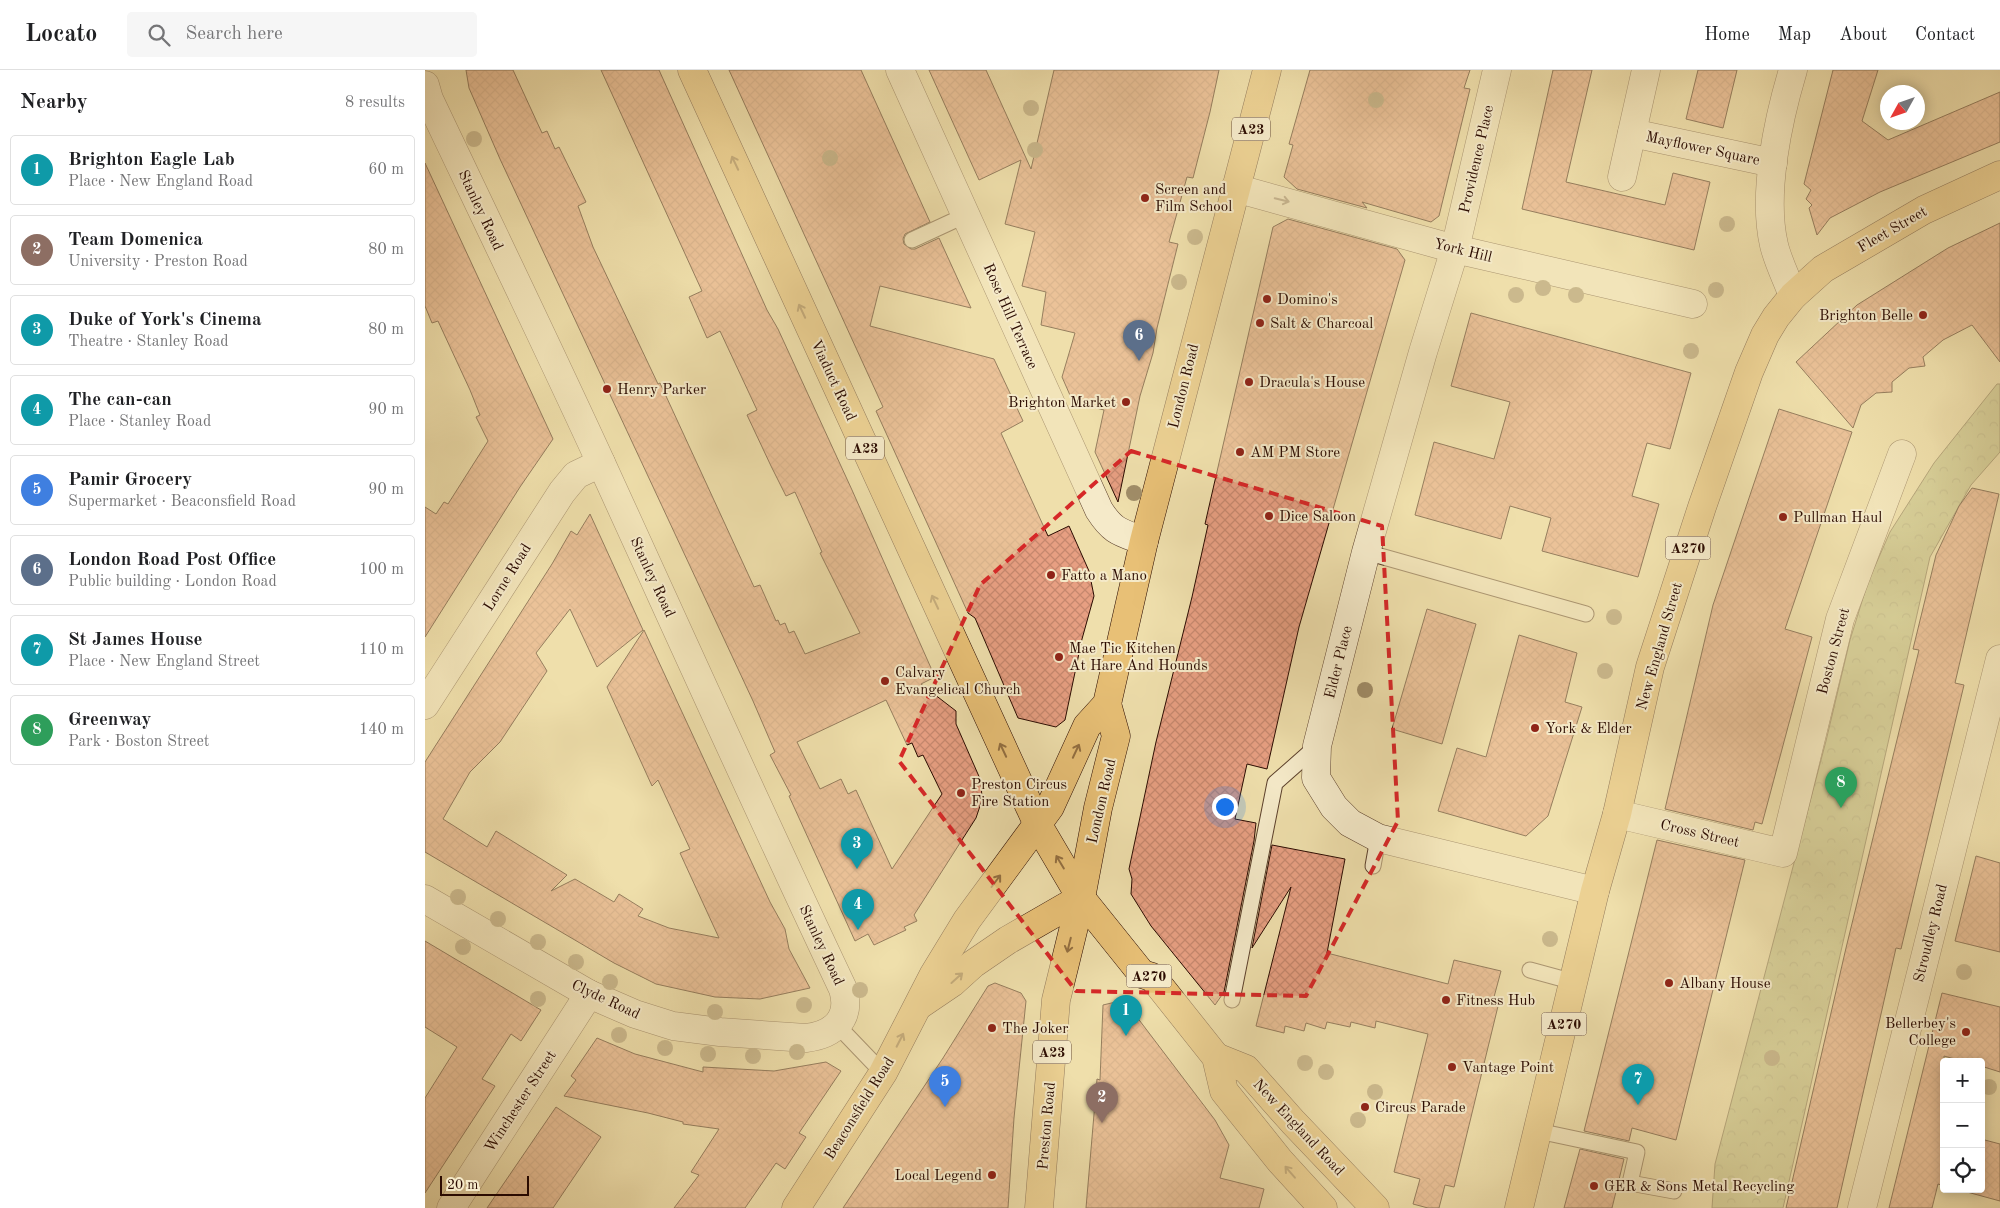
<!DOCTYPE html>
<meta charset="utf-8">
<style>
:root{--surface:#fff;--page:#f6f6f6;--text:#202124;--muted:#757577;--line:#e0e0e0;--accent:#0f766e}
body{margin:0;font-family:"Old Standard TT",serif;background:var(--page);color:var(--text)}
.controls{position:absolute;right:15px;bottom:15px;display:grid;overflow:hidden;border-radius:5px;box-shadow:0 2px 12px #0003}
.controls button{width:45px;height:45px;display:grid;place-items:center;padding:0;border:0;border-bottom:1px solid var(--line);background:var(--surface);color:var(--text);font:25px sans-serif}
.compass{position:absolute;left:1455px;top:15px;width:45px;height:45px;border-radius:50%;background:var(--surface);box-shadow:0 2px 12px #0003;rotate:230deg}
.scale{position:absolute;left:15px;bottom:12px;width:89px;box-sizing:border-box;padding-left:5px;border:2px solid #2b0b01;border-top:0;font-size:14px;line-height:18px;white-space:nowrap;color:#2b0b01;-webkit-text-stroke:4px #f5eac9;paint-order:stroke}
.you{position:absolute;left:799px;top:736px;width:18px;height:18px;margin:-12px;border:4px solid #fff;border-radius:50%;background:#1a73e8;box-shadow:0 0 0 8px #1a73e833}
.badge{display:grid;place-items:center;width:32px;height:32px;border-radius:50%;background:var(--accent);color:#fff;font-size:16px;font-weight:700}
.pin{position:absolute;translate:-50% -41px;filter:drop-shadow(0 1px 2px #0008)}
.pin::after{content:'';position:absolute;top:26px;width:18px;height:15px;background:inherit;clip-path:polygon(0 0,100% 0,50% 100%)}
.list{margin:0;padding:0;list-style:none}
h2{display:flex;justify-content:space-between;align-items:center;height:65px;margin:0;padding:0 20px;font-size:21px}
h2 small{font-size:16px;font-weight:400;color:var(--muted)}
.list li{display:grid;grid-template-columns:32px 1fr auto;gap:15px;align-items:center;box-sizing:border-box;height:70px;margin:0 10px 10px;padding:0 10px;border:1px solid var(--line);border-radius:5px}
.list b{display:block;font-size:19px;white-space:nowrap}
.list p{margin:0;font-size:16px;white-space:nowrap;color:var(--muted)}
.list em{font-size:16px;font-style:normal;color:var(--muted)}
.icon{flex:none;width:28px;height:28px;fill:none;stroke:currentColor;stroke-width:2;stroke-linecap:round;stroke-linejoin:round}
.map{position:relative;flex:none;width:1575px;height:1138px;overflow:hidden}
header{display:flex;align-items:center;gap:30px;box-sizing:border-box;height:70px;padding:0 25px;background:var(--surface);border-bottom:1px solid var(--line)}
header strong{font-size:24px}
nav{display:flex;gap:28px;margin-inline-start:auto;font-size:18px}
.search{width:350px;height:45px;background:var(--page);display:flex;align-items:center;gap:12px;box-sizing:border-box;padding:0 18px;border-radius:5px;color:var(--muted);font-size:19px}
main{display:flex}
aside{flex:1;background:var(--surface)}
.map>svg:first-child{display:block}
.park{fill:url(#park-crowns);stroke:#756644}
.building{fill:url(#building-cross-hatch);stroke:#2b0b01;fill-rule:evenodd}
.lines{fill:none;stroke-linecap:round;stroke-linejoin:round}
.service-casing{stroke:#5c402c;stroke-width:17}
.minor-casing{stroke:#5c402c;stroke-width:29}
.primary-casing{stroke:#2b0b01;stroke-width:29}
.trunk-casing{stroke:#2b0b01;stroke-width:29}
.service{stroke:#f5eac9;stroke-width:15}
.minor{stroke:#f5eac9;stroke-width:28}
.primary{stroke:#e8c076;stroke-width:28}
.trunk{stroke:#e8c076;stroke-width:28}
.tree{fill:#a08d68}
.oneway{stroke:#936f41}
.oneway2{stroke:#9a866f}
.marked{fill:none;stroke:#d62828;stroke-width:4;stroke-dasharray:10 6;stroke-linejoin:round}
.poi-dot{fill:#8f2418;stroke:#f5eac9;stroke-width:2}
.labels{text-anchor:middle;stroke-width:4;stroke-linejoin:round;paint-order:stroke}
.shield{fill:#f5eac9;stroke:#684e3d;stroke-width:1}
.shield-label{font-size:14px;font-weight:bold;fill:#2b0b01}
.street-label{font-size:15px;fill:#2b0b01;stroke:#f5eac9}
.poi-label{font-size:15px;fill:#2b0b01;stroke:#f5eac9;text-anchor:start}
</style>
<header>
<strong>Locato</strong>
<div class="search"><svg class="icon" aria-label="search" viewBox="0 0 24 24"><circle cx="10" cy="10" r="6"/><path d="M15 15l6 6"/></svg>Search here</div>
<nav><a>Home</a><a>Map</a><a>About</a><a>Contact</a></nav>
</header>
<main>
<aside>
<h2>Nearby<small>8 results</small></h2>
<ul class="list">
<li><span class="badge" style="background:#0f9aa8">1</span><div><b>Brighton Eagle Lab</b><p>Place · New England Road</p></div><em>60 m</em></li>
<li><span class="badge" style="background:#8d6e63">2</span><div><b>Team Domenica</b><p>University · Preston Road</p></div><em>80 m</em></li>
<li><span class="badge" style="background:#0f9aa8">3</span><div><b>Duke of York's Cinema</b><p>Theatre · Stanley Road</p></div><em>80 m</em></li>
<li><span class="badge" style="background:#0f9aa8">4</span><div><b>The can-can</b><p>Place · Stanley Road</p></div><em>90 m</em></li>
<li><span class="badge" style="background:#3f7fe0">5</span><div><b>Pamir Grocery</b><p>Supermarket · Beaconsfield Road</p></div><em>90 m</em></li>
<li><span class="badge" style="background:#5c6f8a">6</span><div><b>London Road Post Office</b><p>Public building · London Road</p></div><em>100 m</em></li>
<li><span class="badge" style="background:#0f9aa8">7</span><div><b>St James House</b><p>Place · New England Street</p></div><em>110 m</em></li>
<li><span class="badge" style="background:#2e9e5b">8</span><div><b>Greenway</b><p>Park · Boston Street</p></div><em>140 m</em></li>
</ul>
</aside>
<div class="map">
<svg width="1575" height="1138" viewBox="0 0 1575 1138">
<defs>
<pattern id="park-crowns" width="20" height="18" patternUnits="userSpaceOnUse" patternTransform="scale(1.25)"><rect width="20" height="18" fill="#bfc086"/><path d="M2 6a3 3 0 1 1 6 0M12 15a3 3 0 1 1 6 0" fill="none" stroke="#a4a472"/></pattern>
<pattern id="building-cross-hatch" width="8" height="8" patternUnits="userSpaceOnUse" patternTransform="scale(1.25)"><rect width="8" height="8" fill="#e79f82"/><path d="M0 0l8 8M0 8l8-8" fill="none" stroke="#c6886e"/></pattern>
</defs>
<rect width="100%" height="100%" fill="#efdfac"/>
<filter id="stains"><feTurbulence type="fractalNoise" baseFrequency=".004" numOctaves="4"/><feColorMatrix values="0 0 0 0 .2 0 0 0 0 .09 0 0 0 0 .02 0 0 0 .5 -.17"/></filter>
<radialGradient id="worn" r=".72"><stop offset=".6" stop-color="#630" stop-opacity="0"/><stop offset="1" stop-color="#630" stop-opacity=".3"/></radialGradient>
<path class="park" d="M1572,314H1575V382L1546,415L1505,487L1358,1138H1287L1290,1094L1401,671L1425,570L1443,512L1465,462L1509,393Z"/>
<g class="building">
<path d="M41,0H88L117,63L122,61L130,79L134,77L161,132L153,136L168,177L233,314L235,313L329,517L335,515L351,551L353,550L355,555L360,553L364,563L369,561L380,584L435,563L395,483L397,482L370,422L361,426L346,396L322,345L332,340L295,261L282,268L264,227L277,221L176,0H234L342,240L353,259L427,420L510,607L496,614L531,641V654L556,711L557,730L551,748L489,845L492,851L479,857L481,860L449,875L443,864L430,871L364,726L366,725L345,685L350,682L328,631L75,89L44,18ZM461,630L482,675L487,673L493,687L498,685L517,724L467,799L431,720L423,724L416,709L395,719L372,672Z"/>
<path d="M304,0H436L505,152L480,164L478,169L479,174L486,179H490L514,168L546,238L455,216L445,256L569,289L598,351L576,363L623,466L644,456L664,501L669,526L657,569L640,650L631,657L593,648L550,548L543,543L451,341L458,337Z"/>
<path d="M504,0H561L606,99L629,0H794L785,42L768,108L762,107L744,172L753,174L732,258L728,283L715,326L693,432L670,382L679,340L648,332L637,307L650,263L616,255L621,222L597,216L610,162L580,154L596,90L554,110Z"/>
<path d="M885,0H1045L1039,18L1045,19L1014,146L1006,152L937,132L942,138L872,119L859,107L868,75L864,74Z"/>
<path d="M1128,0H1167L1141,112L1240,135L1248,103L1285,112L1269,180L1097,139Z"/>
<path d="M1273,0H1312L1298,58L1261,49Z"/>
<path d="M1408,0H1453L1437,51L1463,70L1575,22V72L1455,122L1405,148L1392,165L1384,138L1387,135L1381,129L1386,120L1379,114Z"/>
<path d="M0,93L128,369L95,417L0,567V437L11,444L19,432L23,434L63,371L51,347L55,345L45,320L13,251L7,253L0,236Z"/>
<path d="M863,149L972,179L980,190L874,557L842,699L822,694L810,749L831,753L829,771L799,922L790,935L726,856L706,824L707,809L704,799L731,672L767,527L783,455L780,454L848,157Z"/>
<path d="M1575,153V292L1547,255L1518,270L1498,287L1500,296L1484,298L1467,312V322L1451,323L1436,335L1428,358L1371,292L1432,235L1523,178Z"/>
<path d="M1046,243L1266,303L1245,379L1222,373L1207,426L1234,434L1213,507L1117,481L1126,448L1085,436L1076,469L990,445L1009,372L1069,389L1085,332L1026,316Z"/>
<path d="M1354,339L1427,362L1360,559L1387,567L1337,754L1330,752L1328,760L1240,739L1288,535Z"/>
<path d="M1547,418L1574,424L1530,613L1539,615L1476,879L1471,878L1412,1138H1361L1421,878L1494,580L1488,579L1511,485L1534,436Z"/>
<path d="M165,444L218,560L172,597L145,539L111,583L122,601L75,672L45,702L18,749L62,777L71,761L142,805L126,821L150,809L189,832L194,824L218,839L213,846L244,858L294,868L255,783L265,779L233,710L227,716L182,617L219,560L345,832L360,859L364,879L385,918L335,929L290,927L231,914L189,893L0,782V692L127,494L146,461L152,465Z"/>
<path d="M1002,539L1051,554L1017,674L967,659Z"/>
<path d="M1094,565L1152,583L1140,632L1157,637L1123,746L1101,766L1013,741L1032,678L1061,687Z"/>
<path d="M1232,770L1320,790L1251,1070L1207,1058L1204,1071L1159,1061Z"/>
<path d="M847,775L920,789L902,883L1023,914L1029,890L1076,901L1069,927L1075,928L1029,1117L1020,1115L1014,1138H1003L988,1134L995,1109L969,1102L1003,964L951,951L950,958L926,952L925,957L902,952L900,959L881,953L879,961L860,956L859,963L831,956L866,817L827,878Z"/>
<path d="M1551,786L1575,793V882L1530,871Z"/>
<path d="M0,871L116,940L96,971L86,964L57,1009L70,1016L0,1123V1028L32,977L0,957Z"/>
<path d="M570,913L596,923L601,931L589,1048L583,1138H418L518,988L563,916Z"/>
<path d="M1517,923L1575,937V1002L1556,996V992H1540L1519,986V1116L1513,1114L1507,1138H1464Z"/>
<path d="M699,930L790,1050L804,1075L795,1108L839,1119L834,1138H661L672,1009L675,1010L678,935Z"/>
<path d="M172,968L210,984L278,1002V997L349,1001L401,992L416,1001L374,1063L381,1067L360,1099L351,1093L320,1138H249L274,1105L266,1102L294,1059L258,1054V1052L223,1043L139,1026L151,1010L146,1006Z"/>
<path d="M131,1037L176,1067L128,1138H62Z"/>
<path d="M1556,1069L1575,1074V1131L1531,1119H1556Z"/>
<path d="M1155,1079L1199,1089L1187,1138H1139Z"/>
</g>
<g class="lines">
<defs>
<g id="service">
<path d="M487,170L541,145"/>
<path d="M941,482L1161,544"/>
<path d="M948,796L953,768"/>
<path d="M1105,900L1149,912"/>
<path d="M807,930L850,713L892,676"/>
<path d="M412,955L458,1003"/>
<path d="M1113,1061L1212,1082L1205,1113L1249,1121"/>
</g>
<g id="minor">
<path d="M475,0L674,440C688,462 695,462 719,471"/>
<path d="M1072,0L1030,179L998,282L941,482L892,676L891,708L909,737L925,753L953,768L1170,821"/>
<path d="M0,15L4,29C62,151 121,273 177,395C257,570 336,746 418,919C427,949 408,965 381,968L295,962L248,956L210,944L164,924L0,829"/>
<path d="M1207,63L1348,93"/>
<path d="M1197,107L1221,0"/>
<path d="M810,118L1030,179L1268,234"/>
<path d="M1368,226C1362,209 1353,192 1349,175C1337,124 1353,50 1368,0"/>
<path d="M0,635L137,422L151,405L176,393"/>
<path d="M1192,744L1358,783L1415,549L1477,384"/>
<path d="M26,1138L164,924"/>
<path d="M1437,1138L1575,589"/>
</g>
<g id="primary">
<path d="M656,828L717,904L727,907L733,914L791,987L799,1021L855,1091L898,1138"/>
<path d="M791,987L821,999L868,1052L950,1138"/>
<path d="M1094,1138L1170,821L1192,744L1225,597L1277,437L1324,302L1340,265L1351,247L1368,226L1398,199L1499,140L1575,105"/>
</g>
<g id="trunk">
<path d="M267,0L613,755L656,828"/>
<path d="M496,934L527,913L548,894L583,870L656,828"/>
<path d="M371,1138L458,1003L509,904L542,850L625,737L662,656L682,634L719,471L842,0"/>
<path d="M614,1138L631,930L656,828L673,738L691,666L682,634"/>
</g>
</defs>
<use href="#service" class="service-casing"/>
<use href="#minor" class="minor-casing"/>
<use href="#primary" class="primary-casing"/>
<use href="#trunk" class="trunk-casing"/>
<use href="#service" class="service"/>
<use href="#minor" class="minor"/>
<use href="#primary" class="primary"/>
<use href="#trunk" class="trunk"/>
</g>
<g class="tree">
<circle cx="951" cy="30" r="8"/>
<circle cx="606" cy="38" r="8"/>
<circle cx="49" cy="69" r="8"/>
<circle cx="610" cy="80" r="8"/>
<circle cx="405" cy="88" r="8"/>
<circle cx="1302" cy="154" r="8"/>
<circle cx="770" cy="167" r="8"/>
<circle cx="754" cy="212" r="8"/>
<circle cx="1118" cy="218" r="8"/>
<circle cx="1291" cy="220" r="8"/>
<circle cx="1091" cy="225" r="8"/>
<circle cx="1151" cy="225" r="8"/>
<circle cx="1266" cy="281" r="8"/>
<circle cx="709" cy="423" r="8"/>
<circle cx="1189" cy="547" r="8"/>
<circle cx="1180" cy="601" r="8"/>
<circle cx="940" cy="620" r="8"/>
<circle cx="33" cy="827" r="8"/>
<circle cx="73" cy="849" r="8"/>
<circle cx="1125" cy="869" r="8"/>
<circle cx="113" cy="872" r="8"/>
<circle cx="38" cy="877" r="8"/>
<circle cx="151" cy="892" r="8"/>
<circle cx="1539" cy="902" r="8"/>
<circle cx="185" cy="912" r="8"/>
<circle cx="435" cy="920" r="8"/>
<circle cx="113" cy="929" r="8"/>
<circle cx="379" cy="935" r="8"/>
<circle cx="290" cy="942" r="8"/>
<circle cx="194" cy="965" r="8"/>
<circle cx="240" cy="978" r="8"/>
<circle cx="372" cy="982" r="8"/>
<circle cx="283" cy="984" r="8"/>
<circle cx="328" cy="986" r="8"/>
<circle cx="1347" cy="988" r="8"/>
<circle cx="880" cy="993" r="8"/>
<circle cx="901" cy="1002" r="8"/>
<circle cx="1564" cy="1017" r="8"/>
<circle cx="950" cy="1022" r="8"/>
<circle cx="933" cy="1050" r="8"/>
</g>
<defs><path id="oneway-shaft" d="M-6 0H5M1.5-3L5.5 0L1.5 3" fill="none" stroke-width="1.6" stroke-linecap="round" stroke-linejoin="round" transform="scale(1.25)"/></defs>
<g class="oneway">
<use href="#oneway-shaft" transform="translate(310 93) rotate(-115)"/>
<use href="#oneway-shaft" transform="translate(377 241) rotate(-115)"/>
<use href="#oneway-shaft" transform="translate(510 532) rotate(-115)"/>
<use href="#oneway-shaft" transform="translate(578 680) rotate(-115)"/>
<use href="#oneway-shaft" transform="translate(651 681) rotate(-65)"/>
<use href="#oneway-shaft" transform="translate(635 792) rotate(-121)"/>
<use href="#oneway-shaft" transform="translate(571 811) rotate(-53)"/>
<use href="#oneway-shaft" transform="translate(644 875) rotate(104)"/>
<use href="#oneway-shaft" transform="translate(532 908) rotate(-42)"/>
<use href="#oneway-shaft" transform="translate(475 970) rotate(-63)"/>
<use href="#oneway-shaft" transform="translate(865 1102) rotate(-131)"/>
</g>
<use class="oneway2" href="#oneway-shaft" transform="translate(857 130) rotate(14)"/>
<path d="M0 0H1575V1138H0ZM706,381L957,456L973,751L881,926L651,921L474,691L555,515Z" fill="#efdfac" fill-opacity=".55" fill-rule="evenodd"/>
<path class="marked" d="M706,381L957,456L973,751L881,926L651,921L474,691L555,515Z"/>
<g class="poi-dot">
<circle cx="720" cy="128" r="5"/>
<circle cx="842" cy="229" r="5"/>
<circle cx="1498" cy="245" r="5"/>
<circle cx="835" cy="253" r="5"/>
<circle cx="824" cy="312" r="5"/>
<circle cx="182" cy="319" r="5"/>
<circle cx="701" cy="332" r="5"/>
<circle cx="815" cy="382" r="5"/>
<circle cx="844" cy="446" r="5"/>
<circle cx="1358" cy="447" r="5"/>
<circle cx="626" cy="505" r="5"/>
<circle cx="634" cy="587" r="5"/>
<circle cx="460" cy="611" r="5"/>
<circle cx="1110" cy="658" r="5"/>
<circle cx="536" cy="723" r="5"/>
<circle cx="1244" cy="913" r="5"/>
<circle cx="1021" cy="930" r="5"/>
<circle cx="567" cy="958" r="5"/>
<circle cx="1541" cy="962" r="5"/>
<circle cx="1027" cy="997" r="5"/>
<circle cx="940" cy="1037" r="5"/>
<circle cx="567" cy="1105" r="5"/>
<circle cx="1169" cy="1116" r="5"/>
</g>
<g class="labels">
<g class="shield">
<rect x="807" y="47.5" width="38" height="23" rx="4"/>
<rect x="421" y="366.5" width="38" height="23" rx="4"/>
<rect x="1240.5" y="466.5" width="45" height="23" rx="4"/>
<rect x="701.5" y="894.5" width="45" height="23" rx="4"/>
<rect x="1116.5" y="942.5" width="45" height="23" rx="4"/>
<rect x="608" y="970.5" width="38" height="23" rx="4"/>
</g>
<g class="shield-label">
<text x="826" y="64">A23</text>
<text x="440" y="383">A23</text>
<text x="1263" y="483">A270</text>
<text x="724" y="911">A270</text>
<text x="1139" y="959">A270</text>
<text x="627" y="987">A23</text>
</g>
<g class="street-label">
<text transform="translate(1278 78) rotate(12)" y="5">Mayflower Square</text>
<text transform="translate(1051 89) rotate(-77)" y="5">Providence Place</text>
<text transform="translate(56 140) rotate(65)" y="5">Stanley Road</text>
<text transform="translate(1467 159) rotate(-30)" y="5">Fleet Street</text>
<text transform="translate(1038 180) rotate(14)" y="5">York Hill</text>
<text transform="translate(586 246) rotate(66)" y="5">Rose Hill Terrace</text>
<text transform="translate(409 310) rotate(65)" y="5">Viaduct Road</text>
<text transform="translate(758 316) rotate(-76)" y="5">London Road</text>
<text transform="translate(82 507) rotate(-58)" y="5">Lorne Road</text>
<text transform="translate(228 507) rotate(65)" y="5">Stanley Road</text>
<text transform="translate(1234 576) rotate(-74)" y="5">New England Street</text>
<text transform="translate(1408 581) rotate(-75)" y="5">Boston Street</text>
<text transform="translate(913 592) rotate(-76)" y="5">Elder Place</text>
<text transform="translate(676 731) rotate(-77)" y="5">London Road</text>
<text transform="translate(1275 763) rotate(13)" y="5">Cross Street</text>
<text transform="translate(1505 863) rotate(-76)" y="5">Stroudley Road</text>
<text transform="translate(397 875) rotate(65)" y="5">Stanley Road</text>
<text transform="translate(181 929) rotate(25)" y="5">Clyde Road</text>
<text transform="translate(95 1031) rotate(-57)" y="5">Winchester Street</text>
<text transform="translate(434 1038) rotate(-58)" y="5">Beaconsfield Road</text>
<text transform="translate(621 1056) rotate(-85)" y="5">Preston Road</text>
<text transform="translate(874 1057) rotate(47)" y="5">New England Road</text>
</g>
<g class="poi-label">
<text x="730" y="124">Screen and<tspan x="730" dy="17">Film School</tspan></text>
<text x="852" y="234">Domino's</text>
<text x="1488" y="250" text-anchor="end">Brighton Belle</text>
<text x="845" y="258">Salt &amp; Charcoal</text>
<text x="834" y="317">Dracula's House</text>
<text x="192" y="324">Henry Parker</text>
<text x="691" y="337" text-anchor="end">Brighton Market</text>
<text x="825" y="387">AM PM Store</text>
<text x="854" y="451">Dice Saloon</text>
<text x="1368" y="452">Pullman Haul</text>
<text x="636" y="510">Fatto a Mano</text>
<text x="644" y="583">Mae Tic Kitchen<tspan x="644" dy="17">At Hare And Hounds</tspan></text>
<text x="470" y="607">Calvary<tspan x="470" dy="17">Evangelical Church</tspan></text>
<text x="1120" y="663">York &amp; Elder</text>
<text x="546" y="719">Preston Circus<tspan x="546" dy="17">Fire Station</tspan></text>
<text x="1254" y="918">Albany House</text>
<text x="1031" y="935">Fitness Hub</text>
<text x="1531" y="958" text-anchor="end">Bellerbey's<tspan x="1531" dy="17">College</tspan></text>
<text x="577" y="963">The Joker</text>
<text x="1037" y="1002">Vantage Point</text>
<text x="950" y="1042">Circus Parade</text>
<text x="557" y="1110" text-anchor="end">Local Legend</text>
<text x="1179" y="1121">GER &amp; Sons Metal Recycling</text>
</g>
</g>
<rect width="100%" height="100%" filter="url(#stains)"/>
<rect width="100%" height="100%" fill="url(#worn)"/>
</svg>
<div class="controls">
<button>+</button>
<button>−</button>
<button><svg class="icon" aria-label="locate" viewBox="0 0 24 24"><circle cx="12" cy="12" r="6"/><path d="M12 2v4M12 18v4M2 12h4M18 12h4"/></svg></button>
</div>
<svg class="compass" viewBox="-18 -18 36 36"><path d="M0-13l5 13h-10z" fill="#e53935"/><path d="M0 13l5-13h-10z" fill="#757577"/></svg>
<div class="scale">20 m</div>
<div class="you"></div>
<div class="pin badge" style="left:701px;top:966px;background:#0f9aa8">1</div>
<div class="pin badge" style="left:677px;top:1053px;background:#8d6e63">2</div>
<div class="pin badge" style="left:432px;top:799px;background:#0f9aa8">3</div>
<div class="pin badge" style="left:433px;top:860px;background:#0f9aa8">4</div>
<div class="pin badge" style="left:520px;top:1037px;background:#3f7fe0">5</div>
<div class="pin badge" style="left:714px;top:291px;background:#5c6f8a">6</div>
<div class="pin badge" style="left:1213px;top:1035px;background:#0f9aa8">7</div>
<div class="pin badge" style="left:1416px;top:738px;background:#2e9e5b">8</div>
</div>
</main>
